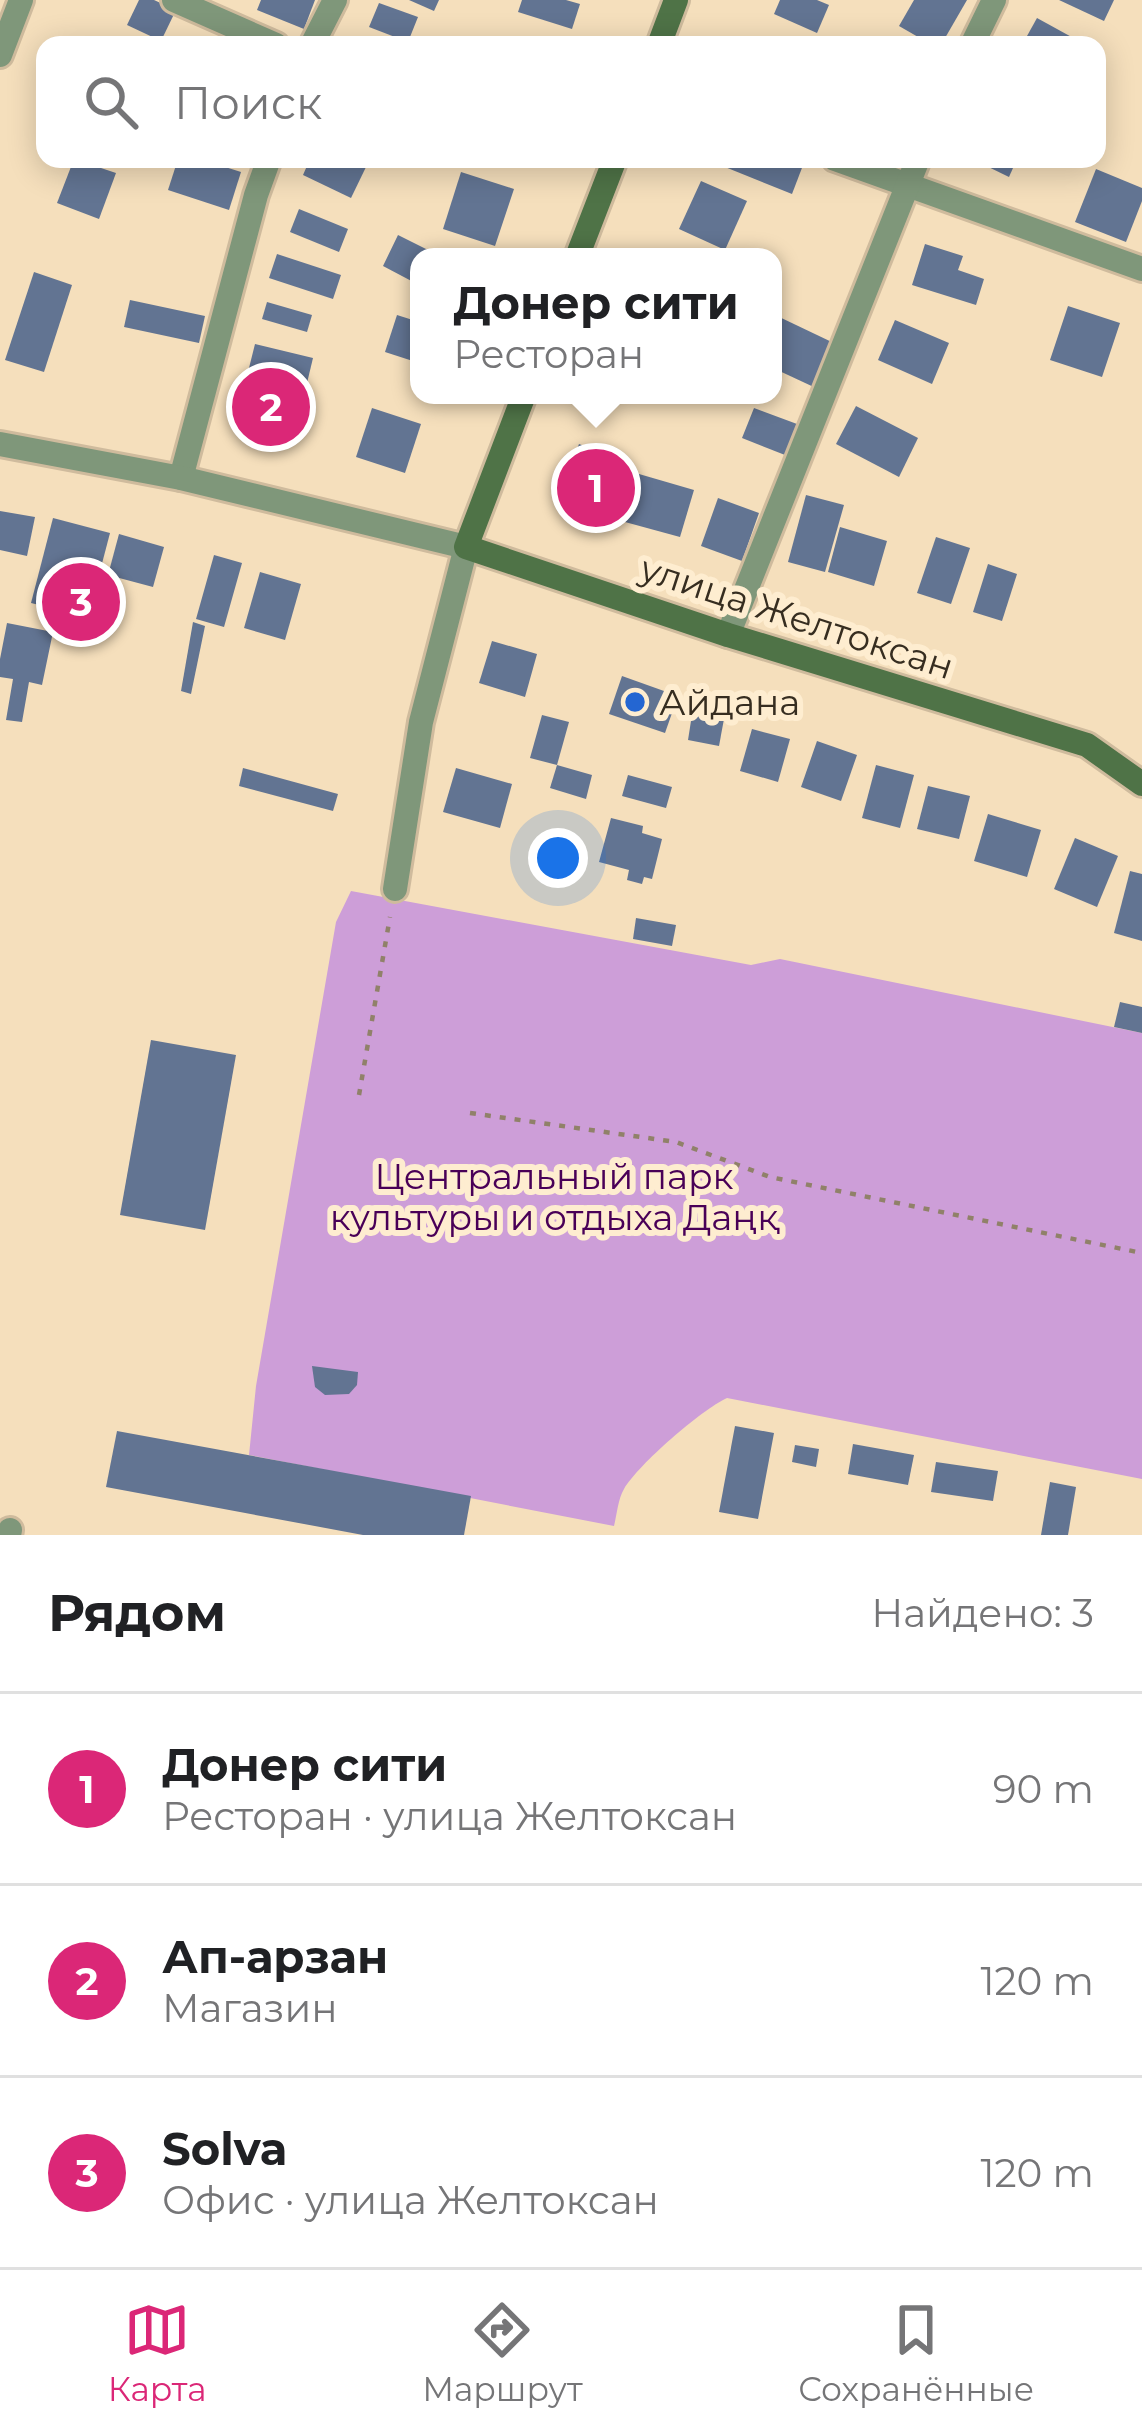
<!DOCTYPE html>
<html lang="ru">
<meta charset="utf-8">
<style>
:root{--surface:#fff;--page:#f2f2f2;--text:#202124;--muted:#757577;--line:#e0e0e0;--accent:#db2777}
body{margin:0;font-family:Montserrat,sans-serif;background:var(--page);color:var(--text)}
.you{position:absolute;left:558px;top:858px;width:42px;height:42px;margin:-30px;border:9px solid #fff;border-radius:50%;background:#1a73e8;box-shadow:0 0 0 18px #1a73e833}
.badge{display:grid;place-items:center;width:78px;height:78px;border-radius:50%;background:var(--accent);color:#fff;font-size:39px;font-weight:700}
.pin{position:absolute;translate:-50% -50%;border:6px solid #fff;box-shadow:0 3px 12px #0006}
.popup{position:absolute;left:410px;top:248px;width:372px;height:156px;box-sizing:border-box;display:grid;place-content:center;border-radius:24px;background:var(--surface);filter:drop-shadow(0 3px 9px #0005);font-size:39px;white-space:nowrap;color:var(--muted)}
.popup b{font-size:45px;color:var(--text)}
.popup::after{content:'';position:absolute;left:50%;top:100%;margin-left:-24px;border:24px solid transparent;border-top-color:var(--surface)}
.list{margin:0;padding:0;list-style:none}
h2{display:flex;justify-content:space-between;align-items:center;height:156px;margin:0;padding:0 48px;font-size:51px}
h2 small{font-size:39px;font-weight:400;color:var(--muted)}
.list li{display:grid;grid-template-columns:78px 1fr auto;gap:36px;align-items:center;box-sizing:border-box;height:192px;padding:0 48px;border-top:3px solid var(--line)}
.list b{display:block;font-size:45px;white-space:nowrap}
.list p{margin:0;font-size:39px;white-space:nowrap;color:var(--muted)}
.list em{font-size:39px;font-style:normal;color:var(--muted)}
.icon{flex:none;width:66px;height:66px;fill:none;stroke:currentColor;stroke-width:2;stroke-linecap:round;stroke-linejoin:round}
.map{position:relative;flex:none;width:1142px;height:1535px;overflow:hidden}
.search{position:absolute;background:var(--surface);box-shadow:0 6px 30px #0003;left:36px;right:36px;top:36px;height:132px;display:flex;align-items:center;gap:30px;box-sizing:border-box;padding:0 42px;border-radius:24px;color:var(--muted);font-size:45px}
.sheet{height:732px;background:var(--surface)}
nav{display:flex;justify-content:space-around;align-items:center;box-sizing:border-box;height:168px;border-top:3px solid var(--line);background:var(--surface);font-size:33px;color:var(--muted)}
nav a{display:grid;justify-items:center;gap:6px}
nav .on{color:var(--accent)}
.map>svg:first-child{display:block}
.green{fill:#cd9ed8}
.building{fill:#627492}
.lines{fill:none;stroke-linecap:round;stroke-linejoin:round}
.minor-casing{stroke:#cfbb9d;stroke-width:30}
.tertiary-casing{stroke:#cfbb9d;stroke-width:30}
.secondary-casing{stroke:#cfbb9d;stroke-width:30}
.path{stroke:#908169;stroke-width:4.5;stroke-dasharray:6 9;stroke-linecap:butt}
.minor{stroke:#7f977a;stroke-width:24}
.tertiary{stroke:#7f977a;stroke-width:24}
.secondary{stroke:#4f7347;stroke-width:24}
.poi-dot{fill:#2466d2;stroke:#feedd0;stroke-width:4.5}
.labels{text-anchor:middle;stroke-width:12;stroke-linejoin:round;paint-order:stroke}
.street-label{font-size:36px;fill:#362d20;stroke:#feedd0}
.poi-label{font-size:36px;fill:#362d20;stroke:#feedd0;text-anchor:start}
.park-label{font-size:36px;fill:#490057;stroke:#feedd0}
</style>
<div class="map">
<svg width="1142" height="1535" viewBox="0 0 1142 1535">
<rect width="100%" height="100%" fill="#f5dfbc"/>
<path class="green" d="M351,891L751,965L780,959L1142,1033V1479L727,1398C701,1410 639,1464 624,1489C618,1499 617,1514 614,1526L249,1455L256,1386L336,922Z"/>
<g class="building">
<path d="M139,0H154L176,10L161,41L127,25Z"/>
<path d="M261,0H315L304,29L257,10Z"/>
<path d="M409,0H439L434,11Z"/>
<path d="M522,0H566L580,4L572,29L518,12Z"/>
<path d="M780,0H817L829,5L817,33L774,14Z"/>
<path d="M914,0H967L941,45H932L899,26Z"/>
<path d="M1059,0H1114L1104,21Z"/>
<path d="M379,3L418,17L408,42L369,27Z"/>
<path d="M1037,18L1077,40L1074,45H1022Z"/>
<path d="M74,159L116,173L99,219L57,203Z"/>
<path d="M178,159H200L241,172L229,210L168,190Z"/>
<path d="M310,159H349L366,167L351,198L303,175Z"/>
<path d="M728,159H803L805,160L792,194L725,167Z"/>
<path d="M972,159H1017L1009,177Z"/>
<path d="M1096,169L1142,188V201L1126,242L1075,222Z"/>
<path d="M461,172L514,189L495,246L443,229Z"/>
<path d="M701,181L747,201L725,250L679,229Z"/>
<path d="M299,209L348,229L339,252L290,232Z"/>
<path d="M398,235L442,257H419V285L383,266Z"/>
<path d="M925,244L963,256L958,270L984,279L976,305L912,285Z"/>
<path d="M277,254L341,275L333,299L269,278Z"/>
<path d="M34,272L72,285L44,372L5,360Z"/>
<path d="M130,300L205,316L199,343L124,327Z"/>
<path d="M267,302L312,315L307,332L262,319Z"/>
<path d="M1068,306L1120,323L1102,377L1050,360Z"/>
<path d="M773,314L838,345L818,389L773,368Z"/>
<path d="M397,315L419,322V363L385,352Z"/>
<path d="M895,320L949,343L932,384L878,360Z"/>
<path d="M255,344L313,358L307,383L249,368Z"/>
<path d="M244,385L304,398L298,428L238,415Z"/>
<path d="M856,406L918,438L899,477L836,444Z"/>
<path d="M372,408L421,424L405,473L356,457Z"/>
<path d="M754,408L797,424L785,455L742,438Z"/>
<path d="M579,444L629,464L606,520L557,501Z"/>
<path d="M639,474L694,490L680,537L625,522Z"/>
<path d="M806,495L844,505L825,572L788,562Z"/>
<path d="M718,498L759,513L742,561L701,546Z"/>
<path d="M0,511L35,517L27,556L0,550Z"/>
<path d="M53,518L110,533L88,617L31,603Z"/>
<path d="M840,527L887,541L874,586L828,572Z"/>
<path d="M119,534L164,547L153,587L108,575Z"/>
<path d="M936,537L970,548L951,604L917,593Z"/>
<path d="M214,555L242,563L224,627L196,619Z"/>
<path d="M988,564L1017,574L1002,621L973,612Z"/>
<path d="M260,572L301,584L285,640L244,628Z"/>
<path d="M193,622L205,626L191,694L181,691Z"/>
<path d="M7,623L53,632L42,685L29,682L22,722L6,720L13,679L0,677V659Z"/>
<path d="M492,641L537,654L525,697L479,683Z"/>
<path d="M622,676L678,696L665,733L609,714Z"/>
<path d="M694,702L726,708L719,746L688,740Z"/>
<path d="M542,715L569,722L557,765L530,758Z"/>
<path d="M752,729L790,739L778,782L740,771Z"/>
<path d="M817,741L857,755L841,801L801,787Z"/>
<path d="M557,765L592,775L586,799L550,788Z"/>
<path d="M876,765L914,775L900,828L862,818Z"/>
<path d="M243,768L338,794L333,811L239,786Z"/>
<path d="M456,768L512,784L500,828L443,812Z"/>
<path d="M628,775L672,787L666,808L622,796Z"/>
<path d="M928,786L970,796L959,839L917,829Z"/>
<path d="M988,814L1041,830L1027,877L974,861Z"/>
<path d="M611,818L643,826L642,833L662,839L652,879L644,877L642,884L627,880L629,870L599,862Z"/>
<path d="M1075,838L1118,856L1097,907L1054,889Z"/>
<path d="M1130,871L1142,874V941L1114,933Z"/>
<path d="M636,918L676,925L672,946L633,939Z"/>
<path d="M1120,1002L1142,1007V1033L1114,1027Z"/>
<path d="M151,1040L236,1055L205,1230L120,1215Z"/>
<path d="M312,1366L358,1372L357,1385L349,1394L325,1395L315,1387Z"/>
<path d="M735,1426L774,1433L758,1519L719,1512Z"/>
<path d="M117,1431L471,1496L464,1535H363L106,1487Z"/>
<path d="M853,1444L914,1455L908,1485L848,1474Z"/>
<path d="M795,1445L819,1449L816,1467L792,1462Z"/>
<path d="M936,1462L998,1471L993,1501L931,1492Z"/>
<path d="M1050,1482L1076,1487L1068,1535H1041Z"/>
</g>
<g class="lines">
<defs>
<g id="minor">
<path d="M174,0L276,45"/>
<path d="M312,45L335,0"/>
<path d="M972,45L994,0"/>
<path d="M0,55L21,0"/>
<path d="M835,159L1142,269"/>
<path d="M181,478L256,195L269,159"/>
<path d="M728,635L918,159"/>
<path d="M395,889L421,722L466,547"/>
<path d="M9,1535L10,1530"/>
</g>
<path id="tertiary" d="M0,444L181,478L466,547"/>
<g id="secondary">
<path d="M659,45L676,0"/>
<path d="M577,257L615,159"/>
<path d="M524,395L466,547L728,635L1087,745L1142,784"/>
</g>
</defs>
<use href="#minor" class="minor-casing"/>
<use href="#tertiary" class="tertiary-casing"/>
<use href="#secondary" class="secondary-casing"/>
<g class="path">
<path d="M359,1095L390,917"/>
<path d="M470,1113L676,1142L770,1177L1142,1253"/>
</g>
<use href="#minor" class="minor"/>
<use href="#tertiary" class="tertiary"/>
<use href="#secondary" class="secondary"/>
</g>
<circle class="poi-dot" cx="635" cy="702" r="12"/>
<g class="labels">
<g class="street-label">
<text transform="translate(797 617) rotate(18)" y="13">улица Желтоксан</text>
</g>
<g class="poi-label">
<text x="659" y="715">Айдана</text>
</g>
<g class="park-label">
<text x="554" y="1189">Центральный парк<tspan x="554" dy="41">культуры и отдыха Даңқ</tspan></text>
</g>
</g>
</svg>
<div class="you"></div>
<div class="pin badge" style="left:596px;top:488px">1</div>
<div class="popup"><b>Донер сити</b>Ресторан</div>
<div class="pin badge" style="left:271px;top:407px">2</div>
<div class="pin badge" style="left:81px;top:602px">3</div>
<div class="search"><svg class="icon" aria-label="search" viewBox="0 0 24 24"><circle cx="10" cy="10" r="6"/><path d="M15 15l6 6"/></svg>Поиск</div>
</div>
<section class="sheet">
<h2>Рядом<small>Найдено: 3</small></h2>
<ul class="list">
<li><span class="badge">1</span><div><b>Донер сити</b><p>Ресторан · улица Желтоксан</p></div><em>90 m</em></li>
<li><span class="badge">2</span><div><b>Ап-арзан</b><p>Магазин</p></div><em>120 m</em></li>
<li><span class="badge">3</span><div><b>Solva</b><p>Офис · улица Желтоксан</p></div><em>120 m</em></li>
</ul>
</section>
<nav>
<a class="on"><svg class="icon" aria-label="map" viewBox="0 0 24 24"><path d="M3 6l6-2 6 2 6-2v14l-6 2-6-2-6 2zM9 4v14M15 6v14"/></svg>Карта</a>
<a><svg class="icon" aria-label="directions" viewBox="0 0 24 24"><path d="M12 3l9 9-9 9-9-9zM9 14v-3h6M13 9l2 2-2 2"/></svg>Маршрут</a>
<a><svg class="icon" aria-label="saved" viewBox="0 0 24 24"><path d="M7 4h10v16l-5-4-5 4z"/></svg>Сохранённые</a>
</nav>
